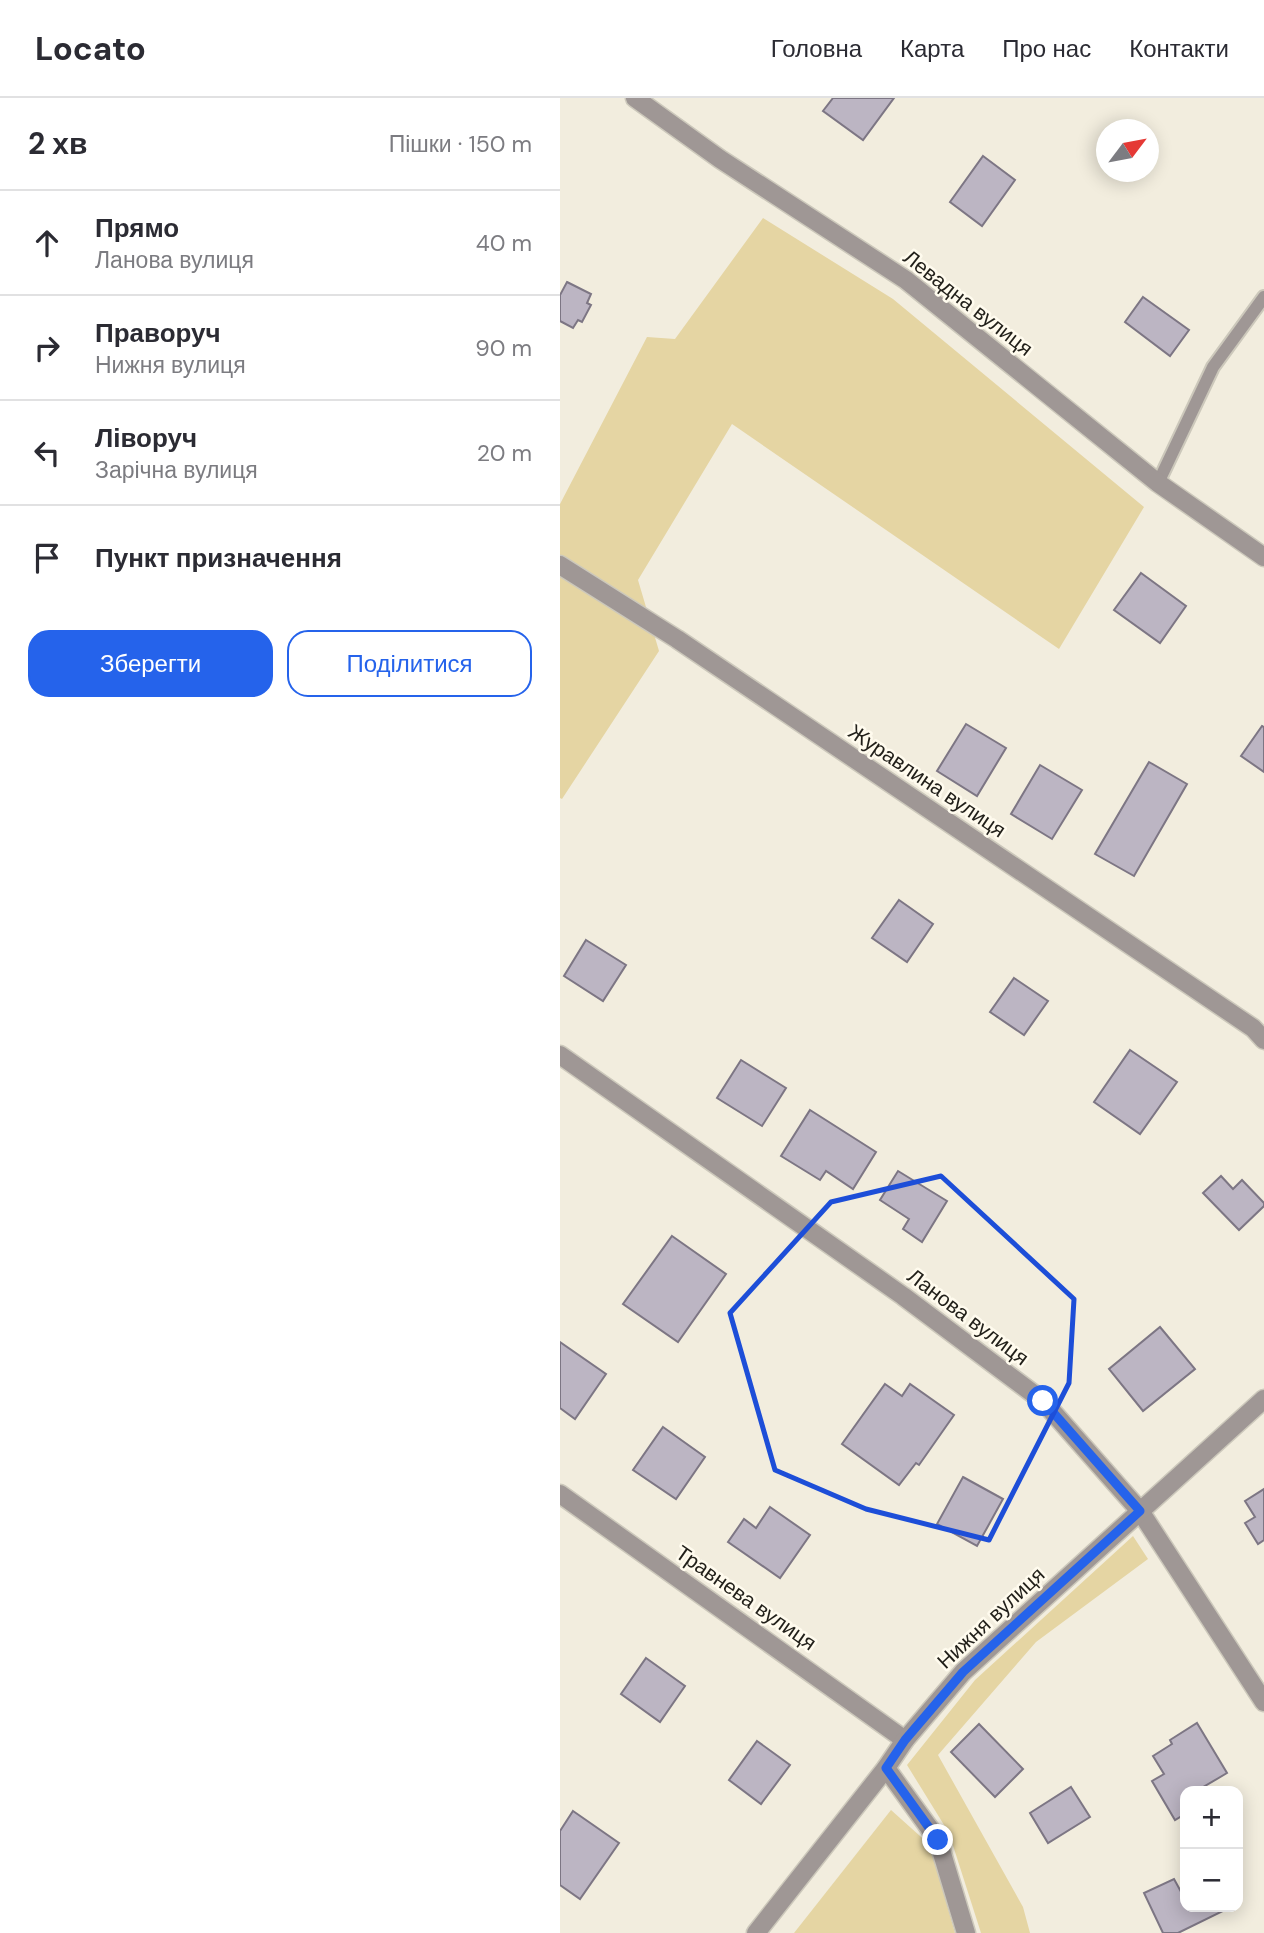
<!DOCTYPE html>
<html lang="uk">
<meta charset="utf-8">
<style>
:root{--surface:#fff;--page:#f2f2f3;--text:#2b2b33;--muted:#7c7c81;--line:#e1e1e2;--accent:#2563eb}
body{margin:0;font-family:"DM Sans",sans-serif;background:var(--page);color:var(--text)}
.controls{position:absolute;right:21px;bottom:21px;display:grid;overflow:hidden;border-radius:14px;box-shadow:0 4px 18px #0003}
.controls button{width:63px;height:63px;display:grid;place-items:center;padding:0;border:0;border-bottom:2px solid var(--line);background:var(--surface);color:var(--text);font:35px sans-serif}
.compass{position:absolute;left:536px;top:21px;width:63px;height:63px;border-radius:50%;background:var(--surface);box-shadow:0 4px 18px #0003;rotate:58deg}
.stop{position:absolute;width:21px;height:21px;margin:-16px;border:5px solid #2563eb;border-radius:50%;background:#fff}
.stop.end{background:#2563eb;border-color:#fff;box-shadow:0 2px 7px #0008}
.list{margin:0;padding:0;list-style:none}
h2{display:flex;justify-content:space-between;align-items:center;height:91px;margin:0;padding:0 28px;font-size:30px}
h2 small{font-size:23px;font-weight:400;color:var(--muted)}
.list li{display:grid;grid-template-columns:46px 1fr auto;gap:21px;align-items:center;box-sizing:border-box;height:105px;padding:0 28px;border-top:2px solid var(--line)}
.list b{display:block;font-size:26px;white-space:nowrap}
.list p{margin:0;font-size:23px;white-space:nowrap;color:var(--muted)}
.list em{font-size:23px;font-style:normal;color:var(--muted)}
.actions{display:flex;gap:14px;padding:21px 28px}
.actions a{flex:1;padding:16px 0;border:2px solid var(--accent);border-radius:21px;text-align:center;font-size:24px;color:var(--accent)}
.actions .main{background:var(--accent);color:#fff}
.icon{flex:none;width:38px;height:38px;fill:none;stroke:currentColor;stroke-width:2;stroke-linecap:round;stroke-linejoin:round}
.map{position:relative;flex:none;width:704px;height:1835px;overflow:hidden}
header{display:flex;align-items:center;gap:42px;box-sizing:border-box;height:98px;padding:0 35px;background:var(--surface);border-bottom:2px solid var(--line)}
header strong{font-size:33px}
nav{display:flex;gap:38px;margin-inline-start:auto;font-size:24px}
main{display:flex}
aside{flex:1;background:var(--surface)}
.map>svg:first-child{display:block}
.green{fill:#e5d5a3}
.building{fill:#bcb5c3;stroke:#7d7684;stroke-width:2}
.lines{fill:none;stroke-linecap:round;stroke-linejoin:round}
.lane-casing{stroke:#ccc8bb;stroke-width:16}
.street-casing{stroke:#ccc8bb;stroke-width:21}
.lane{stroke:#9f9795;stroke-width:12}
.street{stroke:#9f9795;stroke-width:18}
.route{stroke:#2563eb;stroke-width:9}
.marked{fill:none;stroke:#1d4ed8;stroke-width:5;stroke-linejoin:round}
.labels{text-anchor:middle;stroke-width:5;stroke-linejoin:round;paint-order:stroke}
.street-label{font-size:21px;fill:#211f19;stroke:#fffbee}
</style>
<header>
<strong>Locato</strong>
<nav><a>Головна</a><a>Карта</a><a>Про нас</a><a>Контакти</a></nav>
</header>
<main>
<aside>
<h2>2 хв<small>Пішки · 150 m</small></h2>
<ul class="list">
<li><svg class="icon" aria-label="ahead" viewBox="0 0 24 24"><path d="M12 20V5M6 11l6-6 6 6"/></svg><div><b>Прямо</b><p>Ланова вулиця</p></div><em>40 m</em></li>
<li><svg class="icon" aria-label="right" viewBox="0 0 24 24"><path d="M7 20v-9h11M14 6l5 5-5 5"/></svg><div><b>Праворуч</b><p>Нижня вулиця</p></div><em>90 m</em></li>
<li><svg class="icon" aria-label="left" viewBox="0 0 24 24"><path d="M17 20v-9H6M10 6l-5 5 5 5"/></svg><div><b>Ліворуч</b><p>Зарічна вулиця</p></div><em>20 m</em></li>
<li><svg class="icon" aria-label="arrive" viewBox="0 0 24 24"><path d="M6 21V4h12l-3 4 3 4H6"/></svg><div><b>Пункт призначення</b></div></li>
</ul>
<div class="actions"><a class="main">Зберегти</a><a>Поділитися</a></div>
</aside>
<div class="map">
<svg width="704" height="1835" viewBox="0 0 704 1835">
<rect width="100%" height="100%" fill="#f2edde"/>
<g class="green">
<path d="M203,120L333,201L584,409L499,551L172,326L78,482L99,553L2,701L0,700V406L87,239L115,241Z"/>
<path d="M573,1438L588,1461L476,1544L378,1657L463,1809L470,1835H421L389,1735L347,1667L415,1582Z"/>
<path d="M331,1712L370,1747L395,1835H234Z"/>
</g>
<g class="building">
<path d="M273,0H334L303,42L263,13Z"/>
<path d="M423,58L455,82L422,128L390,104Z"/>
<path d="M7,184L31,196L27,205L31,207L22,224L18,222L13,230L0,223V197Z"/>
<path d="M583,199L629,232L610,258L565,224Z"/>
<path d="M581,475L626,508L600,545L554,512Z"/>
<path d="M406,626L446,650L417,698L377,673Z"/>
<path d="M702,628L704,629V674L681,658Z"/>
<path d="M589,664L627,686L574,778L535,756Z"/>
<path d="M480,667L522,692L492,741L451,716Z"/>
<path d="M339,802L373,826L347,864L312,840Z"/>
<path d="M26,842L66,867L43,903L4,878Z"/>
<path d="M454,880L488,903L464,937L430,914Z"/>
<path d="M570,952L617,984L580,1036L534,1004Z"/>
<path d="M181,962L226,990L202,1028L157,1000Z"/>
<path d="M250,1012L316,1054L293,1091L266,1073L260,1082L221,1058Z"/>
<path d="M338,1073L387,1103L362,1144L343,1131L349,1121L320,1102Z"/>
<path d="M661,1078L673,1091L682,1082L704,1105V1108L679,1132L643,1095Z"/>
<path d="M112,1138L166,1176L118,1244L63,1206Z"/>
<path d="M600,1229L635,1271L583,1313L549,1271Z"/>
<path d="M0,1244L46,1276L15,1321L0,1310Z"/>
<path d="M325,1286L342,1298L350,1286L394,1317L359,1367L356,1365L339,1387L282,1346Z"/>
<path d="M103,1329L145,1359L116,1401L73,1372Z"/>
<path d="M403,1379L443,1401L417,1448L377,1426Z"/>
<path d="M704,1391V1442L698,1446L685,1425L695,1419L685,1403Z"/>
<path d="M210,1409L250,1437L220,1480L168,1444L184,1421L196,1430Z"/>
<path d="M86,1560L125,1588L100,1624L61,1596Z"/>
<path d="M637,1625L667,1675L640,1691L641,1693H625V1716L615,1722L592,1683L604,1676L593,1658L612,1646L610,1642Z"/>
<path d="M419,1626L463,1671L435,1699L391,1654Z"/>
<path d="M197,1643L230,1667L201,1706L169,1682Z"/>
<path d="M511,1689L530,1719L488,1745L470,1715Z"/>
<path d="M13,1713L59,1745L20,1801L0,1787V1733Z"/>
<path d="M614,1781L625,1801V1809H665L667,1811L618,1835H603L584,1795Z"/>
</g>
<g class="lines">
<defs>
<path id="lane" d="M598,385L653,269L704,199"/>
<g id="street">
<path d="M75,0L160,61L346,182L598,385L704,459"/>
<path d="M0,467L117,541L693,930L704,942"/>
<path d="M0,957L343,1198L483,1303L580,1413L704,1604"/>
<path d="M0,1396L345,1642"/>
<path d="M326,1670L378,1742L406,1835"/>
<path d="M196,1835L326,1670L345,1642L403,1574L704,1301"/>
</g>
</defs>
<use href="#lane" class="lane-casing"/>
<use href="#street" class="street-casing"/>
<use href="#lane" class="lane"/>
<use href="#street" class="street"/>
</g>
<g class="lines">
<path class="route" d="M378,1742L326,1670L345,1642L403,1574L580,1413L483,1303"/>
</g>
<path class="marked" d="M381,1078L514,1201L509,1285L429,1442L306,1411L215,1372L170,1215L271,1104Z"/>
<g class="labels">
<g class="street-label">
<text transform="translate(408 205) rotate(38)" y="7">Левадна вулиця</text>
<text transform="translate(367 683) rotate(34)" y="7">Журавлина вулиця</text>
<text transform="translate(408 1219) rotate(37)" y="7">Ланова вулиця</text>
<text transform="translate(186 1500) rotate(35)" y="7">Травнева вулиця</text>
<text transform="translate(431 1520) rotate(-43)" y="7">Нижня вулиця</text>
</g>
</g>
</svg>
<div class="controls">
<button>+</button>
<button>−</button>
</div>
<svg class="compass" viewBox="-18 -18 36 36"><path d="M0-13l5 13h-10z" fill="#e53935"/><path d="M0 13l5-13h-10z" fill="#7c7c81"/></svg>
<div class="stop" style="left:483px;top:1303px"></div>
<div class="stop end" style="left:378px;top:1742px"></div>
</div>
</main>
